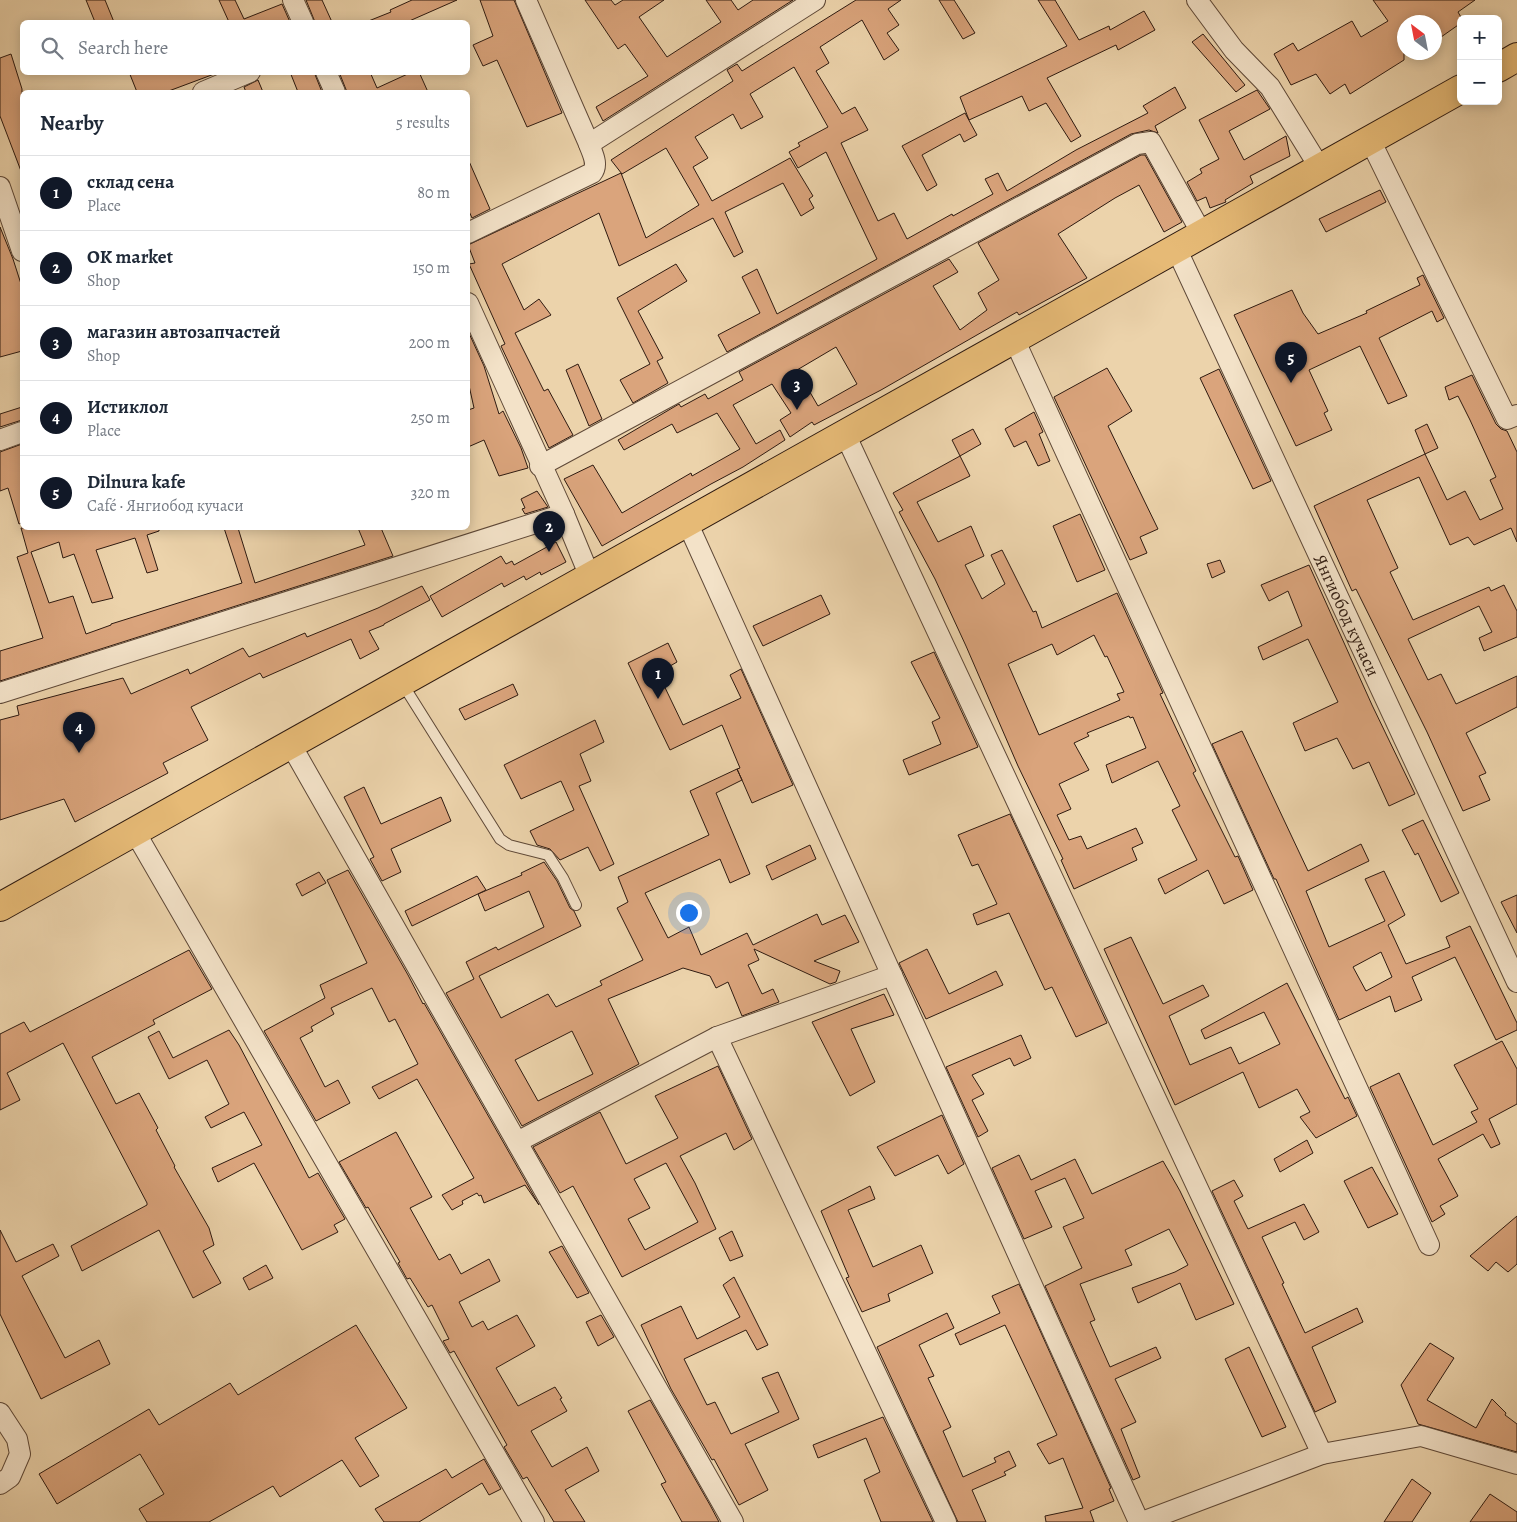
<!DOCTYPE html>
<meta charset="utf-8">
<style>
:root{--surface:#fff;--page:#f6f6f7;--text:#1f2937;--muted:#747a83;--line:#e0e1e3;--accent:#111827}
body{margin:0;font-family:Alegreya,serif;background:var(--page);color:var(--text)}
.controls{position:absolute;right:15px;top:15px;display:grid;overflow:hidden;border-radius:8px;box-shadow:0 2px 12px #0003}
.controls button{width:45px;height:45px;display:grid;place-items:center;padding:0;border:0;border-bottom:1px solid var(--line);background:var(--surface);color:var(--text);font:25px sans-serif}
.compass{position:absolute;left:1397px;top:15px;width:45px;height:45px;border-radius:50%;background:var(--surface);box-shadow:0 2px 12px #0003;rotate:328deg}
.you{position:absolute;left:688px;top:912px;width:18px;height:18px;margin:-12px;border:4px solid #fff;border-radius:50%;background:#1a73e8;box-shadow:0 0 0 8px #1a73e833}
.badge{display:grid;place-items:center;width:32px;height:32px;border-radius:50%;background:var(--accent);color:#fff;font-size:16px;font-weight:700}
.pin{position:absolute;translate:-50% -41px;filter:drop-shadow(0 1px 2px #0008)}
.pin::after{content:'';position:absolute;top:26px;width:18px;height:15px;background:inherit;clip-path:polygon(0 0,100% 0,50% 100%)}
.list{margin:0;padding:0;list-style:none}
h2{display:flex;justify-content:space-between;align-items:center;height:65px;margin:0;padding:0 20px;font-size:21px}
h2 small{font-size:16px;font-weight:400;color:var(--muted)}
.list li{display:grid;grid-template-columns:32px 1fr auto;gap:15px;align-items:center;box-sizing:border-box;height:75px;padding:0 20px;border-top:1px solid var(--line)}
.list b{display:block;font-size:19px;white-space:nowrap}
.list p{margin:0;font-size:16px;white-space:nowrap;color:var(--muted)}
.list em{font-size:16px;font-style:normal;color:var(--muted)}
.icon{flex:none;width:28px;height:28px;fill:none;stroke:currentColor;stroke-width:2;stroke-linecap:round;stroke-linejoin:round}
.map{position:relative;flex:none;width:1517px;height:1522px;overflow:hidden}
.search{position:absolute;background:var(--surface);box-shadow:0 2px 12px #0003;left:20px;top:20px;width:450px;height:55px;display:flex;align-items:center;gap:12px;box-sizing:border-box;padding:0 18px;border-radius:8px;color:var(--muted);font-size:19px}
.panel{position:absolute;background:var(--surface);box-shadow:0 2px 12px #0003;left:20px;top:90px;width:450px;height:440px;border-radius:8px}
.map>svg:first-child{display:block}
.building{fill:#daa47c;stroke:#2e1a10;fill-rule:evenodd}
.lines{fill:none;stroke-linecap:round;stroke-linejoin:round}
.lane-casing{stroke:#5e4837;stroke-width:12}
.street-casing{stroke:#5e4837;stroke-width:22}
.primary-casing{stroke:#2e1a10;stroke-width:30}
.lane{stroke:#f3e2c8;stroke-width:10}
.street{stroke:#f3e2c8;stroke-width:20}
.primary{stroke:#e6ba76;stroke-width:28}
.labels{text-anchor:middle;stroke-width:4;stroke-linejoin:round;paint-order:stroke}
.street-label{font-size:18px;fill:#2e1a10;stroke:#f3e2c8}
</style>
<div class="map">
<svg width="1517" height="1522" viewBox="0 0 1517 1522">
<rect width="100%" height="100%" fill="#ecd3ab"/>
<filter id="stains"><feTurbulence type="fractalNoise" baseFrequency=".004" numOctaves="4"/><feColorMatrix values="0 0 0 0 .2 0 0 0 0 .09 0 0 0 0 .02 0 0 0 .5 -.17"/></filter>
<radialGradient id="worn" r=".72"><stop offset=".6" stop-color="#630" stop-opacity="0"/><stop offset="1" stop-color="#630" stop-opacity=".3"/></radialGradient>
<g class="building">
<path d="M86,0H105L114,22H95Z"/>
<path d="M219,0H235L244,19L282,4L290,22H229Z"/>
<path d="M306,0H322L332,22H315Z"/>
<path d="M412,0H457L407,22H366L391,12L390,10Z"/>
<path d="M480,0H514L562,113L527,127L497,60L483,66L473,45L493,36Z"/>
<path d="M585,0H611L615,5L623,0H664L639,17L667,57L721,22L706,0H731L738,10L753,0H793L603,121L596,107L648,76L625,44L618,49Z"/>
<path d="M856,0H901L888,9L899,25L887,33L899,50L884,60L862,20L820,47L829,63L816,71L842,114L855,107L868,130L841,143L878,221L894,213L907,239L952,214L953,216L993,194L985,179L998,173L1007,191L1076,150L1148,113L1143,106L1175,87L1186,108L1155,126L1158,133L1149,130L1131,134L727,352L718,335L760,313L742,277L757,269L777,314L877,259L826,152L798,168L789,152L800,146L798,143L828,127L794,67L750,94L763,117L741,129L733,114L695,137L708,158L693,167L712,201L790,158L813,196L809,199L814,208L801,216L783,183L725,212L743,252L734,257L713,218L619,266L599,213L502,264L524,310L539,299L551,315L515,333L544,391L548,389L573,435L549,448L501,346L505,344L469,264L475,263L468,245L621,173L646,238L699,205L666,148L622,174L611,160L733,81L727,70L737,64L742,71Z"/>
<path d="M939,0H954L975,33L963,39Z"/>
<path d="M1038,0H1055L1079,40L1109,26L1110,30L1144,11L1155,30L1118,50L1116,45L1047,78L1081,136L1071,142L1046,103L1029,111L1022,96L969,120L960,97L1067,46Z"/>
<path d="M1373,0H1475L1458,12L1462,19L1461,23L1434,42V22H1404V60L1350,94L1345,84L1330,94L1316,74L1291,85L1274,54L1293,43L1298,51L1352,21L1361,37L1388,21Z"/>
<path d="M1203,34L1245,85L1236,92L1192,42Z"/>
<path d="M11,54L22,89L21,171L0,116V58Z"/>
<path d="M129,72H217V73L166,92H137Z"/>
<path d="M290,72H314L322,92H298Z"/>
<path d="M339,72H370L377,88L412,72H419L428,92H347Z"/>
<path d="M258,80L263,92H246L244,87Z"/>
<path d="M1257,90L1270,109L1229,131L1244,160L1286,136L1290,156L1250,176L1253,183L1225,200L1226,202L1210,208L1206,197L1197,201L1187,182L1202,173L1200,169L1219,159L1199,120Z"/>
<path d="M965,113L977,135L964,142L960,134L922,155L937,185L927,191L902,146Z"/>
<path d="M1141,155H1145L1182,222L1164,232L1139,185L1115,198L1058,234L1087,278L1019,315L1017,312L881,390L814,425L812,422L790,437L780,420L791,413L772,384L733,405L756,444L780,430L785,440L743,467L711,484L602,546L564,479L593,465L622,513L691,473L692,476L740,449L717,413L677,433L672,424L624,450L618,440L679,404L681,407L705,394L708,399L743,380L739,372L949,259L958,272L933,286L960,330L987,310L978,293L999,280L978,243ZM836,347L857,384L818,406L797,370Z"/>
<path d="M468,159L490,209L472,218L468,209Z"/>
<path d="M1380,190L1386,202L1326,232L1319,219Z"/>
<path d="M0,227L13,259L22,287V351L0,357Z"/>
<path d="M676,264L687,281L638,311L663,358L657,361L668,383L633,403L620,380L650,364L617,298Z"/>
<path d="M1423,275L1444,318L1437,322L1432,311L1379,338L1407,396L1388,404L1360,346L1309,370L1328,411L1324,413L1332,430L1296,446L1234,315L1292,290L1303,313L1318,334L1367,313L1366,311L1420,285L1417,278Z"/>
<path d="M468,331L484,366L499,414L503,411L521,448L528,468L499,476L484,440L468,447V410L474,408L468,381Z"/>
<path d="M578,364L602,419L589,426L566,370Z"/>
<path d="M1107,368L1132,411L1108,426L1158,529L1140,537L1147,553L1130,560L1054,397Z"/>
<path d="M1219,369L1271,481L1253,489L1200,378Z"/>
<path d="M1472,375L1496,424L1501,429L1507,431L1517,452V542L1511,528L1474,545L1468,537L1450,545L1419,477L1367,500L1398,568L1390,572L1413,620L1489,587L1491,591L1504,585L1517,611V637L1484,651L1479,638L1492,632L1479,606L1408,639L1428,680L1441,674L1456,704L1517,676V707L1466,733L1486,773L1479,776L1490,800L1463,811L1427,732L1356,589L1352,591L1314,506L1425,454L1447,500L1465,491L1480,520L1503,509L1490,480L1496,477L1470,420L1458,396L1449,400L1445,387Z"/>
<path d="M22,407V420L0,427V414Z"/>
<path d="M1034,412L1043,432L1039,434L1050,461L1038,466L1026,441L1014,447L1005,429Z"/>
<path d="M1427,424L1438,448L1425,454L1415,430Z"/>
<path d="M973,429L981,444L960,456L952,440Z"/>
<path d="M22,444V523L19,524L8,488L0,491V452Z"/>
<path d="M960,456L970,476L917,502L938,542L971,526L984,556L965,565L982,599L1005,584L991,555L1002,550L1033,612L1036,611L1042,628L1117,593L1163,693L1160,694L1196,771L1193,773L1235,857L1238,856L1253,890L1224,904L1208,870L1165,894L1158,879L1197,860L1172,810L1180,806L1158,761L1112,783L1106,765L1146,748L1133,717L1130,718L1129,716L1087,733L1089,736L1074,743L1089,770L1059,784L1071,809L1057,815L1069,840L1081,836L1087,849L1136,828L1143,843L1132,848L1137,860L1074,889L1061,860L1063,859L1018,766L966,646L935,579L899,512L903,510L893,493ZM1094,635L1105,657L1107,656L1124,692L1117,694L1120,700L1039,735L1008,664L1052,644L1057,655Z"/>
<path d="M537,491L548,507L525,514L522,509L525,508L521,499Z"/>
<path d="M1080,514L1105,570L1077,582L1053,526Z"/>
<path d="M21,528H159V531L147,535L158,570L147,573L135,538L96,550L113,598L92,603L74,554L63,558L59,542L31,552L49,603L73,596L86,634L111,625V624L242,583L224,528H238L255,583L365,545L358,528H381L393,556L0,681V651L43,638L17,557L28,553Z"/>
<path d="M556,542L566,562L541,575L540,572L526,580L524,576L504,587L502,583L442,617L430,596L501,556L506,564L512,561L514,565Z"/>
<path d="M1220,560L1225,572L1212,578L1207,564Z"/>
<path d="M1309,565L1372,705L1415,794L1389,806L1369,762L1353,769L1337,738L1305,751L1293,723L1338,702L1308,639L1263,660L1258,647L1302,626L1288,591L1269,601L1261,585Z"/>
<path d="M422,586L430,600L384,624V625L369,631L379,649L360,659L351,639L263,678L260,673L191,707L208,740L163,763L168,773L75,822L64,799L0,820V720L19,715L17,706L123,678L131,694L188,669L190,674L243,648L249,657L305,633L307,637L378,608Z"/>
<path d="M821,595L830,614L763,646L753,626Z"/>
<path d="M668,643L677,662L658,673L683,725L741,698L730,675L741,669L793,785L752,803L742,780L716,793L750,874L730,883L720,859L645,893L668,938L689,927L701,955L747,933L753,945L817,914L822,925L845,915L859,942L814,961L840,971L836,982L830,984L754,949L759,960L748,965L762,994L773,989L779,1002L742,1016L728,982L716,988L710,976L683,968L608,999L639,1064L522,1126L446,993L474,979L466,962L496,947L498,950L544,927L529,891L485,911L478,894L522,875L521,873L544,862L557,881L570,908L574,911L581,926L479,976L501,1018L548,994L556,1007L602,985L600,981L643,960L617,908L628,902L618,877L709,835L690,791L737,769L742,780L737,769L740,768L722,725L670,750L628,663ZM572,1031L593,1074L538,1101L515,1060Z"/>
<path d="M934,652L978,747L909,775L903,760L941,744L932,722L940,718L911,662Z"/>
<path d="M513,684L518,695L465,720L459,709Z"/>
<path d="M595,720L604,742L580,754L591,781L579,786L614,864L600,871L588,847L560,860L550,849L537,845L530,831L574,810L561,781L521,799L504,765Z"/>
<path d="M1242,731L1308,871L1361,844L1369,861L1306,891L1329,947L1385,921L1365,879L1384,871L1405,915L1388,925L1406,964L1450,947L1446,937L1470,926L1517,1023V1030L1496,1040L1455,957L1412,977L1422,1000L1395,1012L1390,996L1339,1020L1276,879H1274L1212,744ZM1381,952L1392,977L1366,991L1353,967Z"/>
<path d="M364,787L381,824L441,797L451,821L391,849L401,872L382,881L370,859L374,857L344,797Z"/>
<path d="M1010,814L1107,1023L1076,1037L1052,987L1045,990L1009,913L977,925L973,914L997,904L978,864L972,866L958,835Z"/>
<path d="M1423,820L1459,893L1441,902L1418,853L1415,855L1402,830Z"/>
<path d="M810,845L816,859L772,880L766,866Z"/>
<path d="M348,870L408,975L423,1004L424,1003L539,1205L525,1185L484,1203L481,1195L479,1196L477,1193L462,1201L463,1204L452,1210L442,1195L474,1178L417,1079L379,1099L372,1087L418,1064L395,1019L389,1022L372,988L331,1008L334,1014L311,1027L313,1031L300,1038L325,1087L338,1080L350,1103L316,1121L264,1031L325,998L320,985L367,963L327,880Z"/>
<path d="M319,872L326,883L302,896L296,884Z"/>
<path d="M477,876L486,890L412,926L405,911Z"/>
<path d="M1517,895V933L1501,902Z"/>
<path d="M1131,937L1163,1004L1203,985L1209,996L1169,1016L1190,1065L1231,1047L1239,1064L1280,1044L1264,1012L1205,1039L1201,1030L1287,983L1345,1099L1348,1097L1357,1116L1316,1138L1300,1117L1310,1112L1297,1089L1259,1108L1243,1072L1175,1105L1104,949Z"/>
<path d="M927,949L949,994L996,971L1003,985L926,1019L899,963Z"/>
<path d="M189,950L212,989L153,1020L155,1024L92,1057L116,1104L139,1093L158,1128L156,1130L175,1166L174,1167L209,1228L214,1245L203,1251L221,1283L193,1298L159,1230L82,1271L71,1246L147,1205V1203L63,1043L7,1073L20,1100L0,1110V1034L24,1022L30,1032Z"/>
<path d="M884,994L894,1015L851,1029L875,1082L850,1096L812,1022Z"/>
<path d="M229,1030L239,1045L309,1178L318,1173L345,1219L334,1225L338,1232L302,1250L254,1163L218,1182L212,1168L262,1145L244,1112L211,1128L205,1117L229,1104L207,1060L169,1079L148,1037L159,1031L173,1058Z"/>
<path d="M1021,1035L1031,1058L1014,1066L1010,1058L972,1075L984,1094L972,1100L988,1131L978,1137L946,1067Z"/>
<path d="M1502,1041L1517,1069V1104L1489,1119L1500,1144L1491,1148L1483,1134L1438,1159L1458,1196L1440,1206L1445,1214L1432,1222L1370,1087L1399,1073L1433,1145L1477,1122L1471,1112L1478,1109L1454,1065Z"/>
<path d="M718,1066L752,1139L734,1150L726,1133L680,1156L695,1183L716,1229L622,1277L573,1186L560,1193L533,1147L600,1112L626,1164L678,1138L655,1096ZM666,1163L698,1222L645,1250L628,1219L650,1208L634,1179Z"/>
<path d="M942,1115L964,1164L948,1174L938,1155L895,1176L877,1147Z"/>
<path d="M396,1132L432,1197L410,1208L439,1260L450,1254L461,1274L489,1259L500,1281L459,1302L472,1327L483,1321L488,1330L517,1315L535,1346L496,1368L518,1406L555,1387L562,1398L560,1399L567,1411L531,1431L552,1467L587,1447L599,1471L565,1490L585,1522H554L527,1477L523,1479L504,1447L507,1445L454,1351L450,1353L443,1341L449,1339L432,1305L428,1307L410,1278L407,1279L398,1263L400,1262L368,1207L366,1208L339,1162Z"/>
<path d="M1307,1140L1313,1153L1280,1172L1274,1159Z"/>
<path d="M1019,1155L1031,1180L1075,1159L1092,1194L1163,1161L1180,1191L1234,1304L1196,1320L1180,1283L1138,1303L1132,1288L1175,1272L1188,1265L1169,1229L1125,1250L1132,1265L1080,1284L1095,1320L1090,1322L1110,1367L1156,1347L1161,1358L1115,1379L1136,1422L1121,1429L1140,1477L1133,1480L1045,1286L1082,1268L1063,1227L1084,1218L1065,1178L1035,1191L1052,1227L1024,1239L992,1168Z"/>
<path d="M1372,1167L1398,1214L1368,1228L1344,1181Z"/>
<path d="M1234,1180L1243,1196L1234,1201L1248,1229L1304,1204L1319,1232L1304,1240L1295,1222L1262,1237L1284,1283L1282,1284L1305,1333L1357,1308L1363,1322L1312,1347L1336,1402L1315,1412L1212,1191Z"/>
<path d="M870,1186L875,1199L848,1210L873,1267L921,1245L933,1273L888,1294L890,1301L862,1312L846,1278L849,1277L821,1211Z"/>
<path d="M1517,1216V1264L1508,1272L1496,1262L1488,1271L1470,1256Z"/>
<path d="M0,1230L16,1262L53,1244L59,1256L22,1276L65,1358L99,1340L110,1364L41,1399L0,1314Z"/>
<path d="M732,1231L743,1256L730,1261L719,1238Z"/>
<path d="M562,1246L589,1293L577,1298L549,1252Z"/>
<path d="M266,1265L273,1278L249,1290L243,1278Z"/>
<path d="M734,1277L768,1345L757,1350L746,1330L684,1359L707,1405L715,1402L731,1434L779,1412L762,1378L778,1372L799,1419L745,1444L768,1490L739,1505L714,1459L712,1460L671,1389L641,1325L681,1306L697,1339L740,1317L723,1285Z"/>
<path d="M1019,1284L1111,1488L1109,1489L1114,1501L1090,1511L1094,1522H1046L1045,1516L1083,1508L1063,1458L1049,1464L1037,1444L1057,1435L1005,1325L960,1345L955,1334L1000,1313L992,1296Z"/>
<path d="M947,1313L954,1328L919,1345L934,1376L928,1378L951,1427L943,1431L963,1477L996,1462L994,1458L1009,1451L1016,1466L1004,1472L1006,1475L972,1490L986,1522H958L877,1347Z"/>
<path d="M601,1315L614,1337L598,1346L586,1322Z"/>
<path d="M356,1325L407,1408L355,1438L379,1476L360,1487L342,1460L280,1497L273,1486L209,1522H147L139,1509L164,1494L140,1454L57,1504L39,1474L149,1409L159,1425L230,1383L238,1395Z"/>
<path d="M1430,1343L1454,1358L1427,1400L1476,1428L1492,1399L1506,1413L1505,1415L1517,1424V1452L1418,1424L1401,1385Z"/>
<path d="M1249,1347L1286,1427L1262,1437L1225,1359Z"/>
<path d="M650,1400L710,1505L719,1522H682L661,1484L666,1482L628,1411Z"/>
<path d="M883,1417L933,1522H881L864,1480L880,1472L866,1438L818,1458L813,1445Z"/>
<path d="M484,1459L501,1489L489,1495L482,1483L419,1522H384L375,1509L446,1469L452,1478Z"/>
<path d="M1412,1479L1431,1493L1412,1522H1384Z"/>
<path d="M1490,1494L1517,1512V1522H1470Z"/>
</g>
<g class="lines">
<defs>
<path id="lane" d="M402,683L500,839L509,845L548,855L563,878L576,905"/>
<g id="street">
<path d="M293,0L303,22"/>
<path d="M1197,0L1234,50L1270,87L1320,168"/>
<path d="M326,72L335,92"/>
<path d="M203,92L250,72"/>
<path d="M1370,140L1507,419L1517,415"/>
<path d="M589,144L815,0"/>
<path d="M0,187L22,251"/>
<path d="M468,233L592,173C599,164 592,153 589,144L526,0"/>
<path id="s1" d="M1176,248L1517,982"/>
<path d="M468,303L564,514L590,577"/>
<path d="M1014,339L1429,1245"/>
<path d="M845,434L1322,1454"/>
<path d="M0,440L22,432"/>
<path d="M540,466L1137,144L1151,142L1202,234"/>
<path d="M687,522L1139,1522"/>
<path d="M0,693L564,514"/>
<path d="M291,745L733,1522"/>
<path d="M135,832L534,1522"/>
<path d="M717,1037L946,1522"/>
<path d="M517,1142L717,1037L892,975"/>
<path d="M0,1413L17,1439L20,1454L10,1477L0,1484"/>
<path d="M1142,1522L1322,1454L1421,1436L1517,1464"/>
</g>
<g id="primary">
<path d="M1498,68L1517,57"/>
<path d="M0,907L1461,89"/>
</g>
</defs>
<use href="#lane" class="lane-casing"/>
<use href="#street" class="street-casing"/>
<use href="#primary" class="primary-casing"/>
<use href="#lane" class="lane"/>
<use href="#street" class="street"/>
<use href="#primary" class="primary"/>
</g>
<g class="labels">
<g class="street-label">
<text dy="6" stroke="none"><textPath href="#s1" startOffset="405">Янгиобод кучаси</textPath></text>
</g>
</g>
<rect width="100%" height="100%" filter="url(#stains)"/>
<rect width="100%" height="100%" fill="url(#worn)"/>
</svg>
<div class="controls">
<button>+</button>
<button>−</button>
</div>
<svg class="compass" viewBox="-18 -18 36 36"><path d="M0-13l5 13h-10z" fill="#e53935"/><path d="M0 13l5-13h-10z" fill="#747a83"/></svg>
<div class="you"></div>
<div class="pin badge" style="left:658px;top:699px">1</div>
<div class="pin badge" style="left:549px;top:552px">2</div>
<div class="pin badge" style="left:797px;top:410px">3</div>
<div class="pin badge" style="left:79px;top:753px">4</div>
<div class="pin badge" style="left:1291px;top:383px">5</div>
<div class="search"><svg class="icon" aria-label="search" viewBox="0 0 24 24"><circle cx="10" cy="10" r="6"/><path d="M15 15l6 6"/></svg>Search here</div>
<section class="panel">
<h2>Nearby<small>5 results</small></h2>
<ul class="list">
<li><span class="badge">1</span><div><b>склад сена</b><p>Place</p></div><em>80 m</em></li>
<li><span class="badge">2</span><div><b>OK market</b><p>Shop</p></div><em>150 m</em></li>
<li><span class="badge">3</span><div><b>магазин автозапчастей</b><p>Shop</p></div><em>200 m</em></li>
<li><span class="badge">4</span><div><b>Истиклол</b><p>Place</p></div><em>250 m</em></li>
<li><span class="badge">5</span><div><b>Dilnura kafe</b><p>Café · Янгиобод кучаси</p></div><em>320 m</em></li>
</ul>
</section>
</div>
